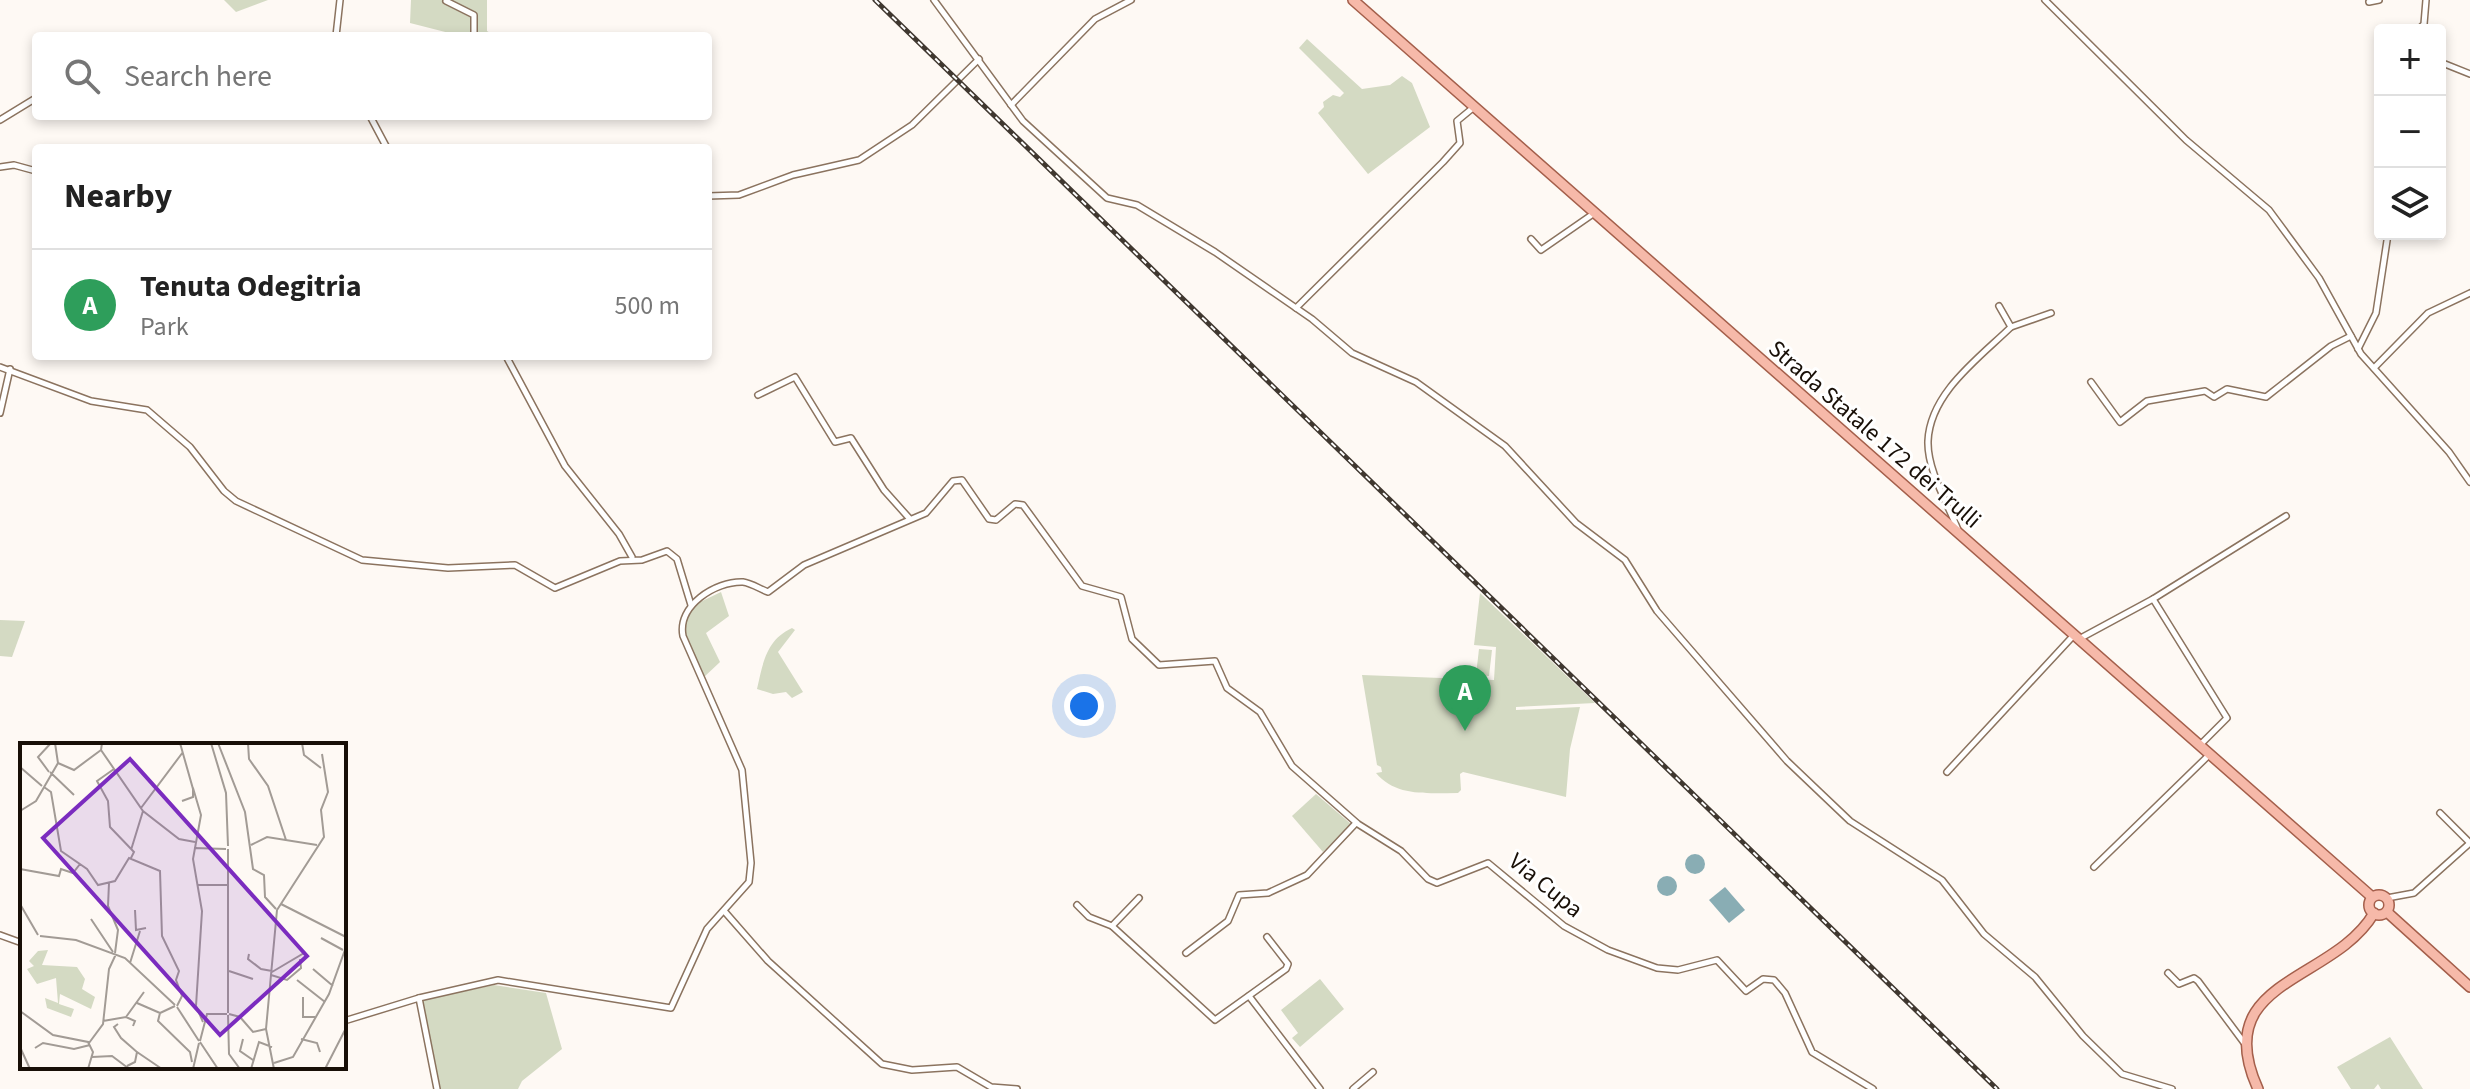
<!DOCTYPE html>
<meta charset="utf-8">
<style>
:root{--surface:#fff;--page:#f2f2f2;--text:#222;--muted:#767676;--line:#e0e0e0;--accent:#0f766e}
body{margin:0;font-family:"Source Sans 3",sans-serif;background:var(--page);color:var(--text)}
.controls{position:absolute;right:24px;top:24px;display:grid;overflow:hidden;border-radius:8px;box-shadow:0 4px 12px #0003}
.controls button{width:72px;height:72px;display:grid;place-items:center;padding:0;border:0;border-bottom:2px solid var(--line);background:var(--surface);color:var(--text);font:40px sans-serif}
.you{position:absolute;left:1084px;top:706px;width:28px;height:28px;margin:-20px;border:6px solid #fff;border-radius:50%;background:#1a73e8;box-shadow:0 0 0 12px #1a73e833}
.badge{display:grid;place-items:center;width:52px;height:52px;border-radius:50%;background:var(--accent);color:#fff;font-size:26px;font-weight:700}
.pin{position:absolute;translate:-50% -66px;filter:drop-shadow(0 2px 4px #0008)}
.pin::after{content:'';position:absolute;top:42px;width:28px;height:24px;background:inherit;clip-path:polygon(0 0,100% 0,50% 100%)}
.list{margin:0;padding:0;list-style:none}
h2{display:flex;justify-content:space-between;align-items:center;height:104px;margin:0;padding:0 32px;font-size:34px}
h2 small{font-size:26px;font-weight:400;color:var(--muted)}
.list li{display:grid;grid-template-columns:52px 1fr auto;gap:24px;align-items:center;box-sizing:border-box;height:112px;padding:0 32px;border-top:2px solid var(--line)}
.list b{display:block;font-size:30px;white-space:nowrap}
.list p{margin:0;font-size:26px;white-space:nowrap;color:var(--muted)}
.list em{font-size:26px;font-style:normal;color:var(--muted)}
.icon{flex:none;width:44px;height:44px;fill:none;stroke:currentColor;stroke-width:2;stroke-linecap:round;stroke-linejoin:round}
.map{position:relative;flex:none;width:2470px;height:1089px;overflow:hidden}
.search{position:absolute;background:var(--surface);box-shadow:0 4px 12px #0003;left:32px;top:32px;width:680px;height:88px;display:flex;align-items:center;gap:20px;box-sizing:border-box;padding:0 28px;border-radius:8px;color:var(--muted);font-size:30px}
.panel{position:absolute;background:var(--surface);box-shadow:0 4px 12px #0003;left:32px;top:144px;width:680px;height:216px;border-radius:8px}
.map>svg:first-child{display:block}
.green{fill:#d4dac3}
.water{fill:#89adb4}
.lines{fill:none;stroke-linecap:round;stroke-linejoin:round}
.minor-casing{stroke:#8b735f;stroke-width:8}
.primary-casing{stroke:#a45f4b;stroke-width:12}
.minor{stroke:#fff;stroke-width:5}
.primary{stroke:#f6b9a9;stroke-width:9}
.rail-casing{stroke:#403830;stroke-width:5}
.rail{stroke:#fff;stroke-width:2;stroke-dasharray:6;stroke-linecap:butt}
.labels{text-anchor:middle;stroke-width:6;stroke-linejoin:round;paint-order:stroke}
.street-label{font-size:24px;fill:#180f07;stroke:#fff}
.inset-road{fill:none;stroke:#a29b95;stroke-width:2}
.view{fill:#7b2cbf;fill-opacity:0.15;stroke:#7b2cbf;stroke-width:4}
.inset-edge{fill:none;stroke:#180f07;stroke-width:4}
</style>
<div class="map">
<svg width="2470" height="1089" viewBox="0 0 2470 1089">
<rect width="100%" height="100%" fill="#fef9f4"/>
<g class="green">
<path d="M224,0H268L236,12Z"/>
<path d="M411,0H487V31L495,36H461L410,23Z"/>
<path d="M1307,39L1362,89L1390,85L1402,76L1412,83L1430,127L1368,174L1318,113L1324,107L1323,102L1333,95L1340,97L1344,93L1299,48Z"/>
<path d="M721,592L729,616L706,633L720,662L703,678L683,626L696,604Z"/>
<path d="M1480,593L1595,703L1516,707V710L1580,707L1570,749L1566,797L1463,772L1460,774L1461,790L1458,793C1428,793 1396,797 1376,773L1382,772L1381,767L1377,765L1362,675L1494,680L1496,647L1474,645Z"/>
<path d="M0,620L25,621L12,657L0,656Z"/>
<path d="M792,628L795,630L778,652L803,692L792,698L786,692L773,694L757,689C763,663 766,640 792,628Z"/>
<path d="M1479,649L1492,650L1489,676L1476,675Z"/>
<path d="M1316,794L1351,824L1323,852L1292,816Z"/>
<path d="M1320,979L1344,1009L1300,1047L1292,1038L1298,1033L1281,1010Z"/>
<path d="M494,985L546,993L562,1049L522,1081L518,1089H436L420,1001Z"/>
<path d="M2390,1037L2423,1089H2381L2378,1084L2374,1089H2351L2337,1067Z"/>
</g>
<g class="water">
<circle cx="1695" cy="864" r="10"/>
<circle cx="1667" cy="886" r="10"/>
<path d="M1725,887L1745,910L1729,923L1709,900Z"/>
</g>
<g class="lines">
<defs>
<g id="minor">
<path d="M934,0L1023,121L1107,198L1137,205L1215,252L1312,319L1352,353L1416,382L1505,446L1576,523L1625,560L1657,611L1787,761L1850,821L1942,880L1984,934L2035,977L2083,1036L2122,1074L2172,1089"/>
<path d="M2045,0L2186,140L2269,210L2319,278L2361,354L2449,452L2470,482"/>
<path d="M446,1L474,15V36"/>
<path d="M2369,2L2379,0"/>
<path d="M2418,30L2424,24L2426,0"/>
<path d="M336,36L340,0"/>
<path d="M2445,64L2470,74"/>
<path d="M1011,105L1095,19L1131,0"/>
<path d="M370,116L387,148"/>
<path d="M0,120L36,98"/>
<path d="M0,167L14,165L36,171"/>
<path d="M708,196L739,195L793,175L859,160L912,125L979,59"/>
<path d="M1531,239L1541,250L1593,214"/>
<path d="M1296,308L1443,162L1460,143L1457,121L1474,107"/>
<path d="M2011,327L2051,313"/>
<path d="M2358,349L2376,313L2388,234"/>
<path d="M506,356L565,466L619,534L632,557"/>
<path d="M0,367L91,401L147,410L190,447L224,491L236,501L362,560L448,568L515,565L555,588L620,561L642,560L667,551L677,559L691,605"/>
<path d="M2374,368L2428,313L2470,293"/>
<path d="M2091,382L2120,422L2147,401L2205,391L2214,397L2227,389L2266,397L2331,346L2351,336"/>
<path d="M758,395L795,377L835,442L851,438L884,490L909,518"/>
<path d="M0,413L10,369"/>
<path d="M1958,530C1948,504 1927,470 1928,441C1930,393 1979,358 2011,327L1999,306"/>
<path d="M2153,599L2227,718L2199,746"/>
<path d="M2079,639L2153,599L2286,516"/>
<path d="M1947,772L2074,635"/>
<path d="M2440,813L2470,843"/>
<path d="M2094,867L2208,756"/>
<path d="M2387,898L2414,893L2470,843"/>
<path d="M1077,905L1089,917L1112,926L1215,1020L1286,969L1288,964L1267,937"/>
<path d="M725,912L768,961L882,1064L912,1070L957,1067L991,1087L1017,1089"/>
<path d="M1112,926L1139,898"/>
<path d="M0,935L22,943"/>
<path d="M1186,953L1228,921L1239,895L1268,893L1307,875L1356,823"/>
<path d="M2168,973L2179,984L2194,978L2198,981L2245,1044"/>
<path d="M1249,996L1320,1089"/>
<path d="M419,998L437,1089"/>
<path d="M344,1021L419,998L498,980L671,1008L707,929L749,882L751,863L742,770L683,636C677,606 715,581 743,582C751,583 760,589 768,592L804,565L926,513L953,481L962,480L989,519L996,520L1015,504L1023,505L1082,586L1121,597L1132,639L1159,665L1215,661L1227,688L1260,712L1292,766L1358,824L1401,851L1428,879L1437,883L1488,863L1564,926L1608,950L1657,968L1678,970L1717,960L1746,991L1763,979L1774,980L1785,993L1812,1052L1873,1089"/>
<path d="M1353,1089L1373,1072"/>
</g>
<g id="primary">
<path d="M1353,0L2372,897"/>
<circle cx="2379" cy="905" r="10"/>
<path d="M2387,912L2470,987"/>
<path d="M2258,1089C2208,979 2333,983 2374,913"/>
</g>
</defs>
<use href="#minor" class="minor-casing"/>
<use href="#primary" class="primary-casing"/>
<use href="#minor" class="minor"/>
<use href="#primary" class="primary"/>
<defs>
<path id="rail" d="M875,0L1997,1089"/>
</defs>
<use href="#rail" class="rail-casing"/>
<use href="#rail" class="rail"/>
</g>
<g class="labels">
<g class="street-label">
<text transform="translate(1875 434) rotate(41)" y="8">Strada Statale 172 dei Trulli</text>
<text transform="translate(1546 885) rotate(39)" y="8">Via Cupa</text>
</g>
</g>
<g transform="translate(20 743)">
<rect width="326" height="326" fill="#fef9f4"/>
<path d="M28,207L22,222L57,224L65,236L62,246L75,254L71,266L40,251L39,261L54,266L51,274L27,265L25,255L38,260L36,235L17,241L7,226L14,223L9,218L18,208Z" fill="#d4dac3"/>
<path class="inset-road" d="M82,0L81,7L123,68L159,96L175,99M160,0L173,46V54L162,58M191,0L206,50L208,103M198,0L225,69L233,126L244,132L245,154L256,166M228,0L229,16L248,43L266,97M282,0L284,12L301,25M38,20L54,27L81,7M0,24L22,43M94,26L77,38L88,58L90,84L114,109L111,115M29,29L18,14L31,0M30,29L54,52M24,44L31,49L41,108L67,126L78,142L95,138L109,115L140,128L142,193L159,228L156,237L162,253L157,263M173,45L181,72L173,116L182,168L176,263L183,279M121,65L163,9M0,68L16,58L38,20L35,0M231,102L247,94L297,102M174,105L206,106M208,106V270M111,107L123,68M0,126L39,133L41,126L53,130L60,121M89,140L88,163L98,187L95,210M178,142H207M0,161L18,192M261,161L326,194M115,167L116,187L126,185M71,176L93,209M20,193L56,197L105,215L155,262M301,195L323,207M229,211L228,216L241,226L252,228M110,220L120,188M293,226L313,243M209,228L233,236M252,229L284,210L280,205M251,232L267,237L281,225L280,216M277,237L305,259M283,254V274H295M117,260L140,270M155,263L140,270L138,278L170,309L172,319M157,264L179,298M0,268L33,292L68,299L73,309L68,326M209,271L220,274L233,289L246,286M208,272L209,311L220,326M106,274L124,249M83,278L106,274L115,278L113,283M98,281L94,284L101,295L117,309L115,319L107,323M223,296L220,308L233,317M281,296L297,300L300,309M180,298L187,271H207M180,299L198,326M69,300L83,281L89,226L96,211M0,304L10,326M15,305L23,300L54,306L70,302M117,309L142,326M72,314L92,313L108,325M254,320L273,314L309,251L326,204M173,326L179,300M231,326L239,299L252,304M254,326L246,286L257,167L304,94L301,67L308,49L302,11M305,326L325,287"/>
<path class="view" d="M110,16L287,213L200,292L23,95Z"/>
<rect width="326" height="326" class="inset-edge"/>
</g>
</svg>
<div class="controls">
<button>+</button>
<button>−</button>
<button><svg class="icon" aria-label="layers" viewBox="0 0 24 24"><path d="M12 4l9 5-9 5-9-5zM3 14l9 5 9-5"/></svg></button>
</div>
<div class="you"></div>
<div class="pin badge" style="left:1465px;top:731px;background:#2e9e5b">A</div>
<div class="search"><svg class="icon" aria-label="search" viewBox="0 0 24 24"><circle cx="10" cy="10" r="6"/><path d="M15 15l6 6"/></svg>Search here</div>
<section class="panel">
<h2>Nearby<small></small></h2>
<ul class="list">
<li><span class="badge" style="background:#2e9e5b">A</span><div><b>Tenuta Odegitria</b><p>Park</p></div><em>500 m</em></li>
</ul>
</section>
</div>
